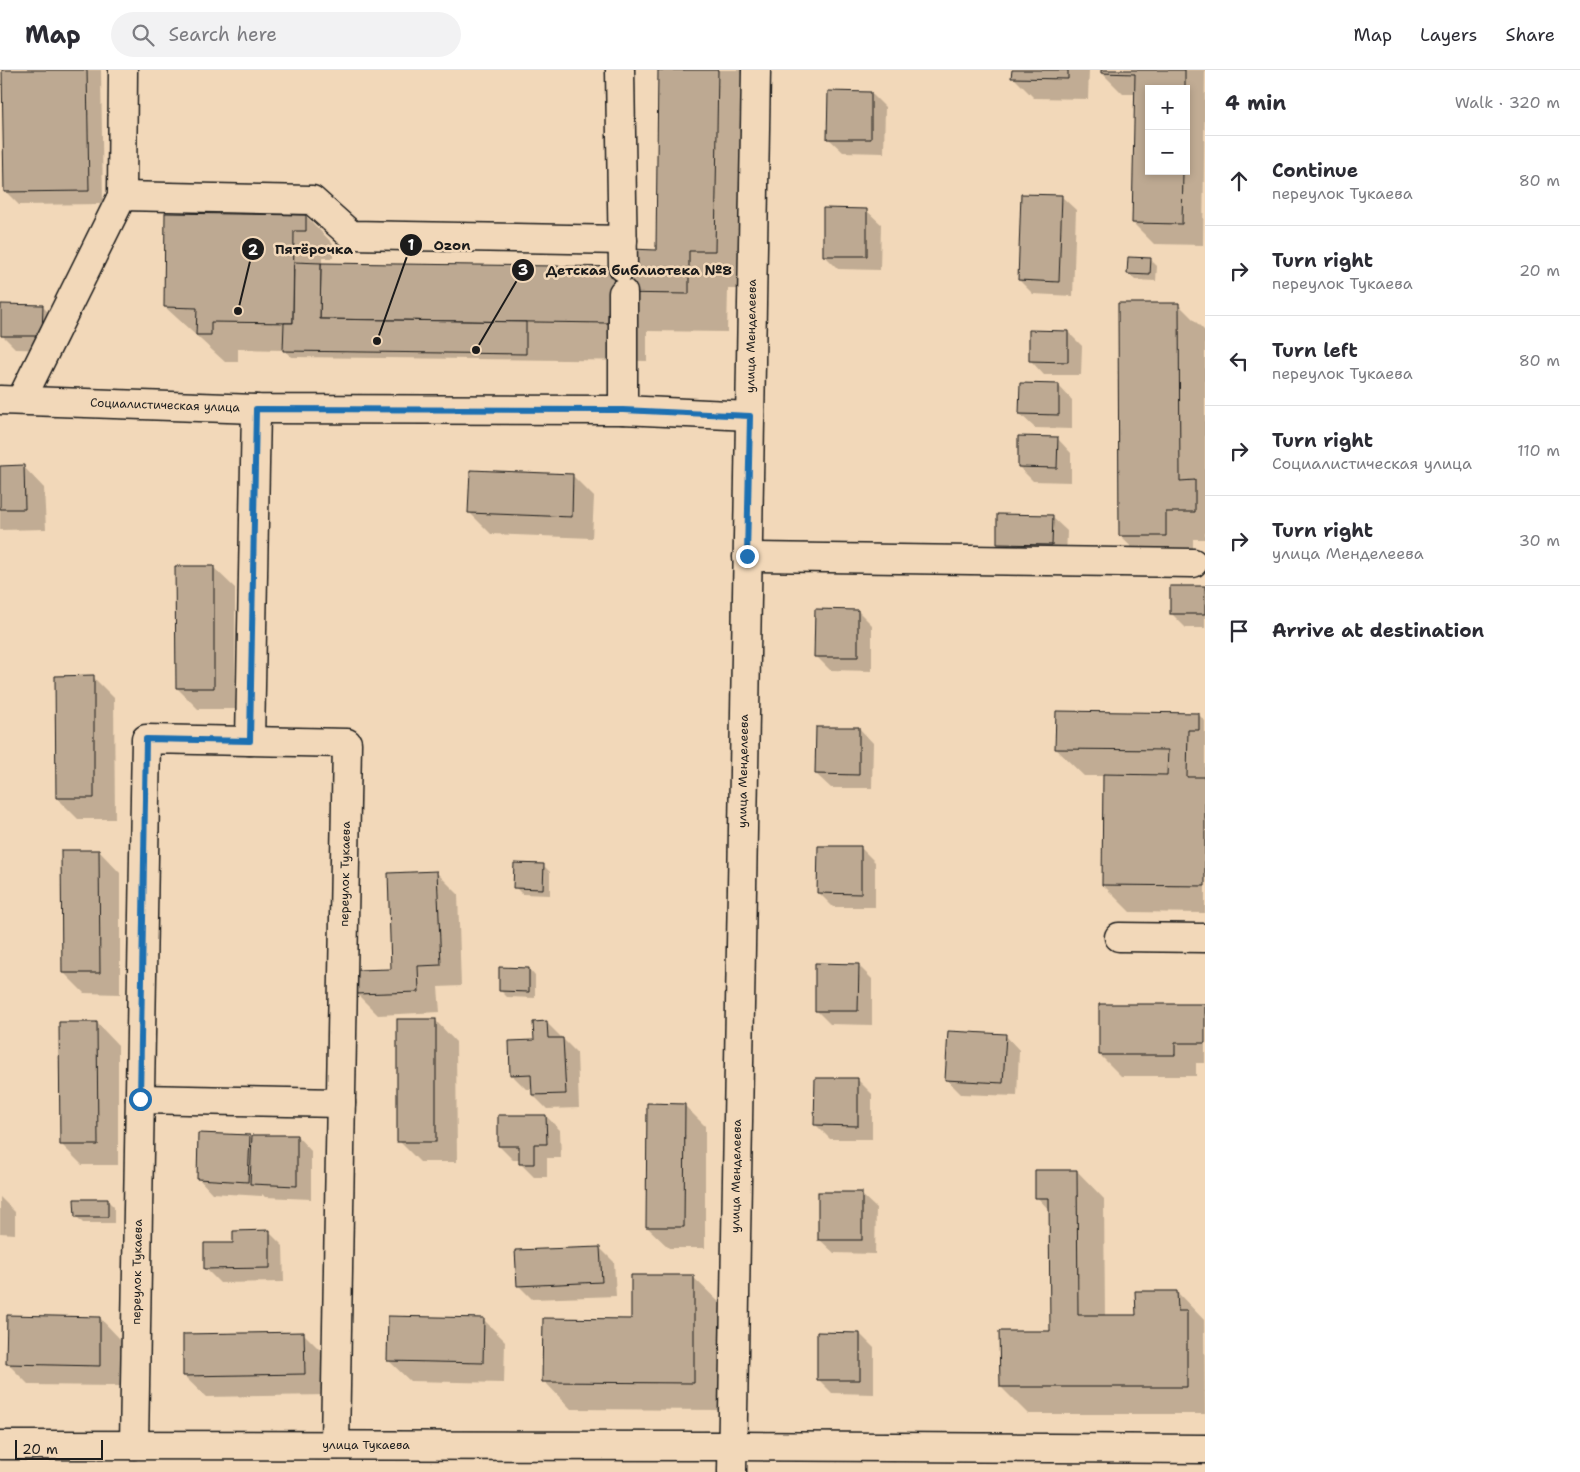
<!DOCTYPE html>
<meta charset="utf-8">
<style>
:root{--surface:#fff;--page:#f2f2f3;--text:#2b2b33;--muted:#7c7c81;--line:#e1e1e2}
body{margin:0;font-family:"Shantell Sans",sans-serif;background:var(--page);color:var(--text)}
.controls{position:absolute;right:15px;top:15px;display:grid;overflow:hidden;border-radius:0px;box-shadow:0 2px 8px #0003}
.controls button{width:45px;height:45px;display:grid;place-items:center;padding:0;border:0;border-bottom:1px solid var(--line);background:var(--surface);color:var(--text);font:25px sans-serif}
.scale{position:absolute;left:15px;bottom:12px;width:88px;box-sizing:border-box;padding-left:5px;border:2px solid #1c1c1c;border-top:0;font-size:14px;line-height:18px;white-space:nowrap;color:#1c1c1c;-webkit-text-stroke:4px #f2d8b9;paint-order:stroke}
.stop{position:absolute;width:15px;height:15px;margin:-11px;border:4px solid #1f6fb2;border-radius:50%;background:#fff}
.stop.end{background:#1f6fb2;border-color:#fff;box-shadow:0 1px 5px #0008}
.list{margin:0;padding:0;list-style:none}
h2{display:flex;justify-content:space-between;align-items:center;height:65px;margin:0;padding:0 20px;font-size:21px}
h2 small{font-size:16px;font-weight:400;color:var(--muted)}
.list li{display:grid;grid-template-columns:32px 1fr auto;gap:15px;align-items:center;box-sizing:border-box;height:90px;padding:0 20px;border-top:1px solid var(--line)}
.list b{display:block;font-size:19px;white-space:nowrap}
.list p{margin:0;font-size:16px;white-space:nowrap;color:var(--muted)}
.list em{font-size:16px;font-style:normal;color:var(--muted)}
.icon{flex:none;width:28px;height:28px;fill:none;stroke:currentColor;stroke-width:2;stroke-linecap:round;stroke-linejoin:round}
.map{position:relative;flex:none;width:1205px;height:1402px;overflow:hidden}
header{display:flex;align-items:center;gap:30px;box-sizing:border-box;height:70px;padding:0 25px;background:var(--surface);border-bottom:1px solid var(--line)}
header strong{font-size:24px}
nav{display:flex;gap:28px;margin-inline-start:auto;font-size:18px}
.search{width:350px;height:45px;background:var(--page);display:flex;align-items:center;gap:12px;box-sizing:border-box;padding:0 18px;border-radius:28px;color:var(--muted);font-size:19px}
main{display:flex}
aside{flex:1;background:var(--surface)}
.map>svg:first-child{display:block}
.shadow{fill:#0003;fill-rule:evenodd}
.building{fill:#bda992;stroke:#1c1c1c}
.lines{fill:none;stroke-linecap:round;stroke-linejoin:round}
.minor-casing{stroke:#1c1c1c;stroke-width:31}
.minor{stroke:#f2d8b9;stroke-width:28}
.route{stroke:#1f6fb2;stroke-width:6}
.labels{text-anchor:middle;stroke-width:5;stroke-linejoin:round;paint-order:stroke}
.street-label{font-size:12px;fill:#1c1c1c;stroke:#f2d8b9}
.leader{fill:none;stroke:#1c1c1c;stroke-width:2}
.callout-dot{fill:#1c1c1c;stroke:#f2d8b9;stroke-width:2}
.mark-label{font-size:15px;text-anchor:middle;font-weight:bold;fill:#fff}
.callout-label{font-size:14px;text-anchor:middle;font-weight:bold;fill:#1c1c1c;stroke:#f2d8b9;stroke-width:5;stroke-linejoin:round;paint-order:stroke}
</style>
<header>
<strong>Map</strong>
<div class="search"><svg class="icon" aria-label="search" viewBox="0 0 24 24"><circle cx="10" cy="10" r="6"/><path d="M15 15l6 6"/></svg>Search here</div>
<nav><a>Map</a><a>Layers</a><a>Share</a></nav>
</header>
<main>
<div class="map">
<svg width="1205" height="1402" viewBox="0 0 1205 1402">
<rect width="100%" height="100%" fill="#f2d8b9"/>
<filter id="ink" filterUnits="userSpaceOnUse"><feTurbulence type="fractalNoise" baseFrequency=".02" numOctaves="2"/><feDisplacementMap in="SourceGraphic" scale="10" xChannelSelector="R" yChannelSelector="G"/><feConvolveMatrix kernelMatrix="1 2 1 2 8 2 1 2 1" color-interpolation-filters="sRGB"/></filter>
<g filter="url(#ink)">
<g class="shadow">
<path d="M3,0H101L103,134L19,135L5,121Z"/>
<path d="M659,0H756L753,219H728L727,262L647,261V291L291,287L284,280L238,279V292H225L165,237L306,146L333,174V188H322V194L632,199L657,181Z"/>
<path d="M1013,0H1089L1088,29L1034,28L1013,7Z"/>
<path d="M1102,0H1205L1203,175L1154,174L1133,153L1136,24H1123L1102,3ZM1149,19H1186V101H1149Z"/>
<path d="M871,23L885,37L884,83L843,82L828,68Z"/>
<path d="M1061,126L1076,140L1073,226L1033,224L1019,210Z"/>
<path d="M866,140L881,154L880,200L838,199L824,185Z"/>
<path d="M1150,189L1157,196L1156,211L1135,210L1128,203Z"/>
<path d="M1178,234L1205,261V469H1193V493H1148L1120,466Z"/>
<path d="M42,236L56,250V280L16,279L2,265Z"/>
<path d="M1068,262L1082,276L1081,305H1044L1030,290Z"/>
<path d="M1058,315L1072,330V359L1035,358L1020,344Z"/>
<path d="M1057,368L1071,383V412L1033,411L1019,397Z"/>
<path d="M23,396L44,418L46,459L0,460V397Z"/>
<path d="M573,406L594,427L592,468L491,464L470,443Z"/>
<path d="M1052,447L1067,461L1066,489L1012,488L998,474Z"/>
<path d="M213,497L235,518V639H198L177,618Z"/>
<path d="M1205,518V558H1186L1172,544Z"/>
<path d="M858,541L872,555V601L830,600L816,586Z"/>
<path d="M93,607L114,628L115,749H78L57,728Z"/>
<path d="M1198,644L1205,651V843L1130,842L1103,815L1104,706H1084L1056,679Z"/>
<path d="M859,658L873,673L872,718H831L816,704Z"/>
<path d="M861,778L875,792V837H833L819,823Z"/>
<path d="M99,781L120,803V924L84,923L63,902Z"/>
<path d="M544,796L550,802V825L522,824L515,817Z"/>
<path d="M437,803L458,824L461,916L438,917L440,942L378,945L356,923L392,900Z"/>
<path d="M858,895L872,909V955L830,954L816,940Z"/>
<path d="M529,899L535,906V928L507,927L500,920Z"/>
<path d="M1205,936V993H1196V1006H1121L1100,985Z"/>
<path d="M435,950L456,972L457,1092H420L399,1071Z"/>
<path d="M546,952L577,983L579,1038L547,1039L533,1025V1019H526L512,1005Z"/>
<path d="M97,953L118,975V1095H82L61,1074Z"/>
<path d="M1005,965L1019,980L1017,1026L961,1024L947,1010Z"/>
<path d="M858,1010L872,1024V1069H830L816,1055Z"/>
<path d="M684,1035L705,1056V1178H669L647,1157Z"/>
<path d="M546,1046L560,1060L561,1088H547V1107H534L520,1093V1090H513L499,1076Z"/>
<path d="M249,1066L253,1069L297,1066L311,1081V1129L265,1127L262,1124V1126L212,1123L198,1108Z"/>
<path d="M1077,1101L1104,1129L1105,1247H1137L1177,1222L1204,1250L1205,1344H1028L1001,1317L1051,1262L1050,1141L1037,1127Z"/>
<path d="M861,1124L876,1138L875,1184L834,1183L819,1169Z"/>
<path d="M0,1127L15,1142V1164L0,1163Z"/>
<path d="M107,1130L114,1137V1153H83L76,1146Z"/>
<path d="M269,1162L283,1176L284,1212L220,1213L206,1199L235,1174Z"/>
<path d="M600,1178L614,1192L616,1226L532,1229L518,1215Z"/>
<path d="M693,1207L721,1234V1340L571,1339L544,1311Z"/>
<path d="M100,1248L121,1270L120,1316L29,1315L7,1293Z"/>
<path d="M484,1250L505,1271L504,1313L410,1311L388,1290Z"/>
<path d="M304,1264L325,1285L326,1325L206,1327L184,1306Z"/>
<path d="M860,1264L874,1278V1324L832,1323L818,1309Z"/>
</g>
<g class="building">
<path d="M2,0H87L89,121L4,122Z"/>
<path d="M658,0H718L715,181H689V224L609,223L608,253L320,249L321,193L631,197V179L656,180Z"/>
<path d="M1012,0H1068V9L1011,8Z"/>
<path d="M1101,0H1185V19H1149V101H1183L1182,154L1132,153L1135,4L1101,3Z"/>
<path d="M828,21L871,22V69H827Z"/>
<path d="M1021,124L1062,125L1059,212L1018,210Z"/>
<path d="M823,138L867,139V186H823Z"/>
<path d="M165,143L306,145V161H294L293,253L211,252V265H196L197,238L164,237Z"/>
<path d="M1128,187L1151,188L1150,205L1127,204Z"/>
<path d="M294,192L321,193L320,249L526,252V284L283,281L284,253H293Z"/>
<path d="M1118,233H1179L1180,411L1195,410V442H1166V466H1119Z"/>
<path d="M1,234L43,235L42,266H1Z"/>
<path d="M1029,260L1068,261V292L1029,291Z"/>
<path d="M1020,313L1059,314V345L1019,344Z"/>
<path d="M1018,366L1058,367L1057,398L1018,397Z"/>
<path d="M24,395L25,439H0V396Z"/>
<path d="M470,400L573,404L572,447L468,443Z"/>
<path d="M997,444L1053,445L1052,475L997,474Z"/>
<path d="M175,496H214V618H176Z"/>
<rect x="1170" y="516" width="35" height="28"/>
<path d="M815,539L858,540V587H814Z"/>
<path d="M94,605V728H56L55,606Z"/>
<path d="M1056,641L1199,643V660H1188L1187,707H1205V816L1102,815L1103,704L1167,705L1168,680L1055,679Z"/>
<path d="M816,657H859V705L815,704Z"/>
<path d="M818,776H861V824L817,823Z"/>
<path d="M61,780H99L100,903H62Z"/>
<path d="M514,793L544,794L543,819L513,818Z"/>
<path d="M437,801L441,895L418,896L419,922L355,924V900L391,899L388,803Z"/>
<path d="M815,893L859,894L858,941H815Z"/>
<path d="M499,897L529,898V922L499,921Z"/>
<path d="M1099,934H1205V973H1175V985H1099Z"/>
<rect x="397" y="949" width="39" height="123"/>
<path d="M547,951L548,968H563L566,1024L532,1025L531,1004L510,1005L509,971L534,970L533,952Z"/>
<path d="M59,952H97L98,1075H60Z"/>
<path d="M948,961L1006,964L1003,1013L945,1010Z"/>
<path d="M815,1008H858V1056L814,1055Z"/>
<path d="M647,1033L685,1034L684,1157H646Z"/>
<path d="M498,1045H546L547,1074H534V1094H519V1076H498Z"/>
<path d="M198,1063L250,1065L248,1112L197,1109Z"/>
<path d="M252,1065H297V1116L250,1114Z"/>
<path d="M1035,1100H1077L1078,1245H1136L1135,1221H1177L1178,1241H1187V1317H1000L999,1261H1050L1049,1128H1035Z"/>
<rect x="818" y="1122" width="44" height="48"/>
<path d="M74,1129H108V1147H75Z"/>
<path d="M270,1160V1198L204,1199V1173H233V1161Z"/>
<path d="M600,1177L602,1212L517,1216L515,1180Z"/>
<path d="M631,1205H694V1313L542,1312L543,1248L631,1249Z"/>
<path d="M7,1245L100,1247V1296L6,1294Z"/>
<path d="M388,1246L484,1248L483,1293L387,1291Z"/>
<path d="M304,1262L305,1304L183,1306V1264Z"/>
<path d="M817,1262L860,1263V1310H817Z"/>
</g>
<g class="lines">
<defs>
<g id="minor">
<path d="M620,0L623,197"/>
<path d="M122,126L312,130L351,165L623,170"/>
<path d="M623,223V340"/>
<path d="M0,330L256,339L623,340L750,346"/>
<path d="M21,330L122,126L123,0"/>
<path d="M747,487L1193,493"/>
<path d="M250,671L256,339"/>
<path d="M1119,867L1205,868"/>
<path d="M140,1029L341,1033"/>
<path d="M0,1375L732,1376L1205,1379"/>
<path d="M134,1375L146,669L347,673L335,1375"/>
<path d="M732,1402L756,0"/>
</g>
</defs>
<use href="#minor" class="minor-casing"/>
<use href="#minor" class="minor"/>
</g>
</g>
<g class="lines" filter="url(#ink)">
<path class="route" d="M140,1029L146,669L250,671L256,339L623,340L750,346L747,486"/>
</g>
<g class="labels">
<g class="street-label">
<text transform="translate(751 266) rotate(-89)" y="4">улица Менделеева</text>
<text transform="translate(165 335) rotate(2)" y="4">Социалистическая улица</text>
<text transform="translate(743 701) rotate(-89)" y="4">улица Менделеева</text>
<text transform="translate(345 804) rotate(-89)" y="4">переулок Тукаева</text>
<text transform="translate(736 1106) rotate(-89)" y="4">улица Менделеева</text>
<text transform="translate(137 1202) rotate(-89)" y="4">переулок Тукаева</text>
<text x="366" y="1379">улица Тукаева</text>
</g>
</g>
<path class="leader" d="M377 271L411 175M238 241L253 179M476 280L523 200"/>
<g class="callout-dot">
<circle cx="377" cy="271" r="5"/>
<circle cx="238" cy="241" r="5"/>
<circle cx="476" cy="280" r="5"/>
<circle cx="411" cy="175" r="12"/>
<circle cx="253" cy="179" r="12"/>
<circle cx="523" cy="200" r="12"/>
</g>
<g class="mark-label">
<text x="411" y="180">1</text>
<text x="253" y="185">2</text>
<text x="523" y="205">3</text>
</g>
<g class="callout-label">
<text x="452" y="180">Ozon</text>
<text x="314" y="184">Пятёрочка</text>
<text x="639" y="205">Детская библиотека №8</text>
</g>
</svg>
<div class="controls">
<button>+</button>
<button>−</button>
</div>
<div class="scale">20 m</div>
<div class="stop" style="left:140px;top:1029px"></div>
<div class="stop end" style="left:747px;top:486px"></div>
</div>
<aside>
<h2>4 min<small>Walk · 320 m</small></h2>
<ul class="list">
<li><svg class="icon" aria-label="ahead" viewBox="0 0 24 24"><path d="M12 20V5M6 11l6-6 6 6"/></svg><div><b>Continue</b><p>переулок Тукаева</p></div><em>80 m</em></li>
<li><svg class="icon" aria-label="right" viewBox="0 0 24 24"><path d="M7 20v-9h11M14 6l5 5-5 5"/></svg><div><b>Turn right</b><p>переулок Тукаева</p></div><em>20 m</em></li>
<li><svg class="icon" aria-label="left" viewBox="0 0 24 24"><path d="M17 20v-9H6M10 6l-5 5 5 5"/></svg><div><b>Turn left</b><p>переулок Тукаева</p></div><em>80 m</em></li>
<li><svg class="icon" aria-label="right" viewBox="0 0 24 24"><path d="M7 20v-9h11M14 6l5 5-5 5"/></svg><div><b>Turn right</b><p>Социалистическая улица</p></div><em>110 m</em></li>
<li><svg class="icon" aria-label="right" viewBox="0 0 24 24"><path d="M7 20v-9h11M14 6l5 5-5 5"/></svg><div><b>Turn right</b><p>улица Менделеева</p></div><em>30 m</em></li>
<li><svg class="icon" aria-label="arrive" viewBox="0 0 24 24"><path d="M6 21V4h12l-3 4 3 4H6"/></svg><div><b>Arrive at destination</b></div></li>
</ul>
</aside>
</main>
